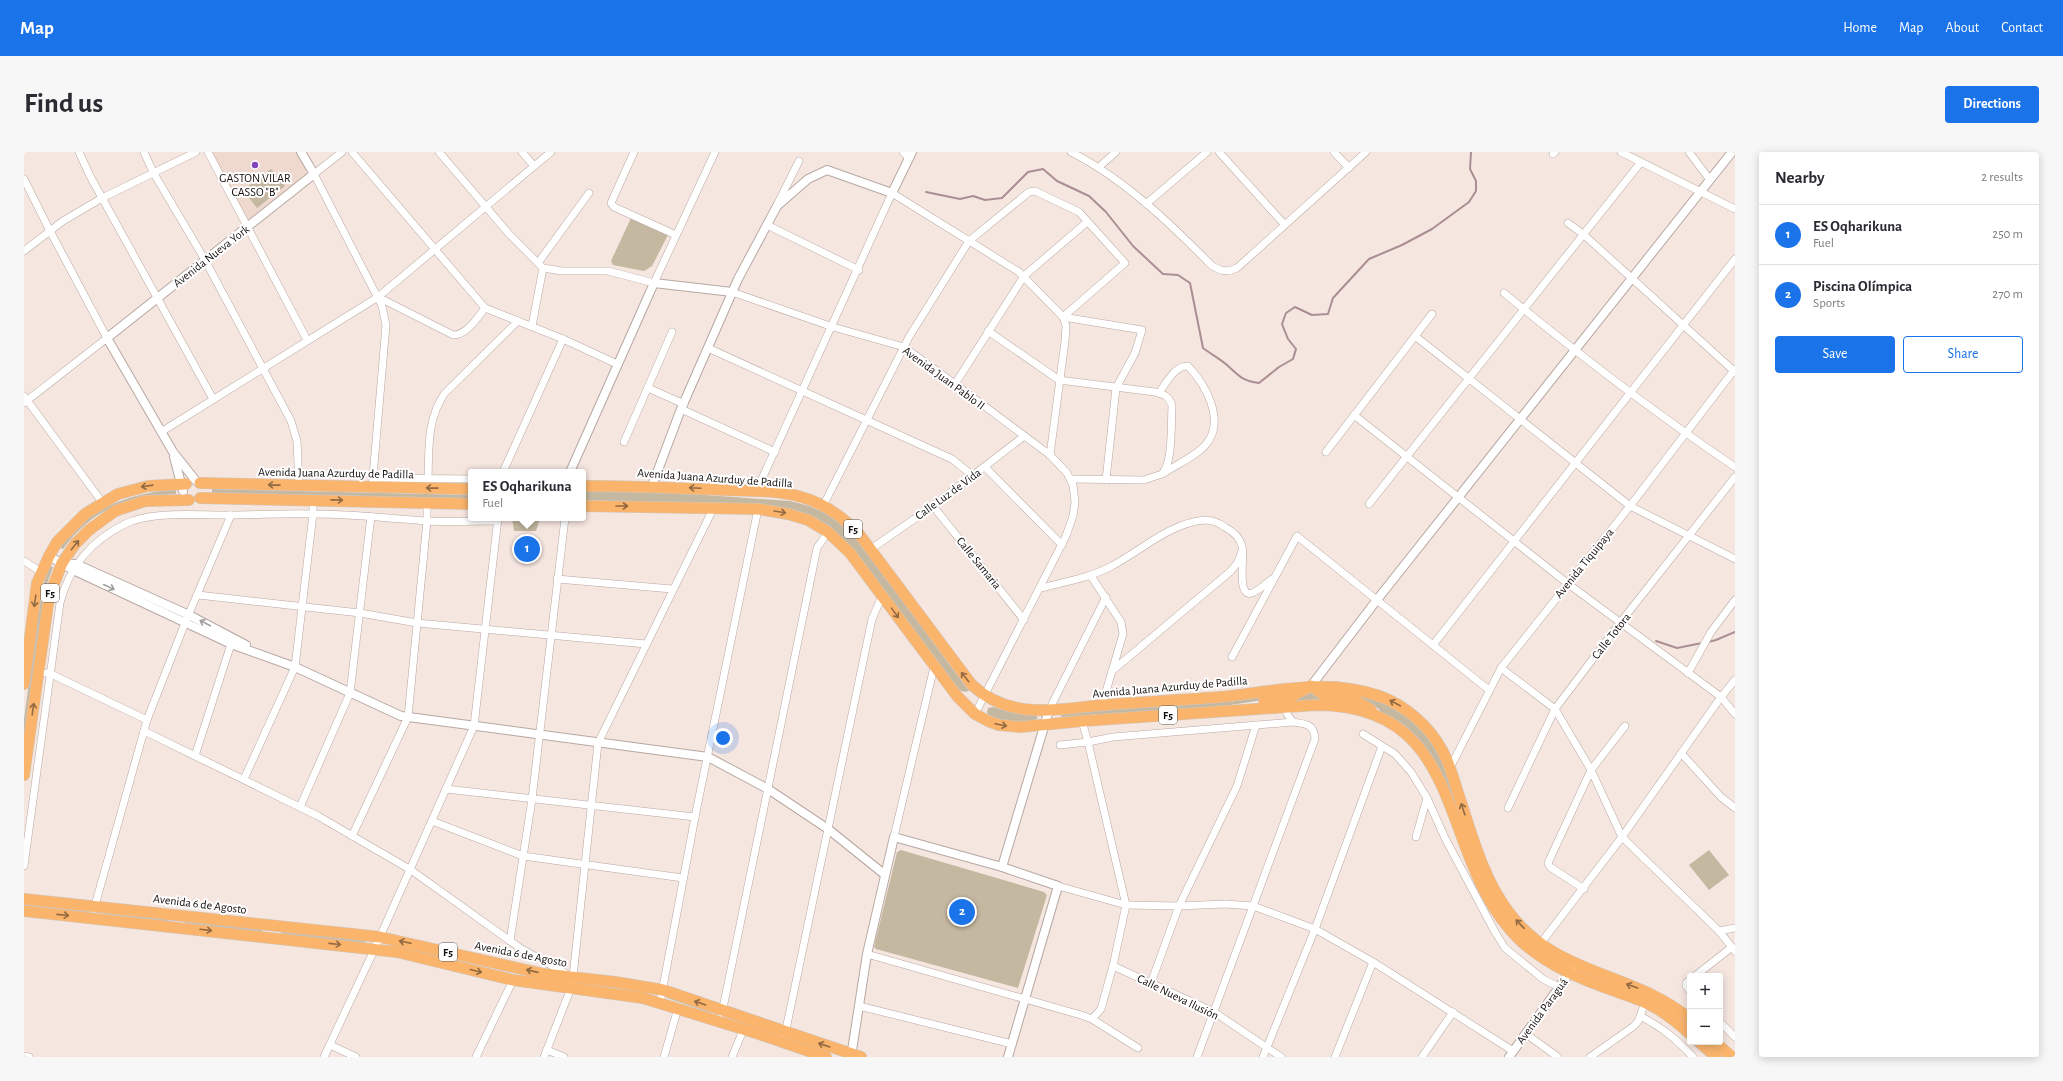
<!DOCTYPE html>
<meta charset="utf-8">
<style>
:root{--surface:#fff;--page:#f7f7f7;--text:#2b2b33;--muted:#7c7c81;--line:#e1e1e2;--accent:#1a73e8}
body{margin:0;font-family:"Alegreya Sans",sans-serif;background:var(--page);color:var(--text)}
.controls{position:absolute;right:12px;bottom:12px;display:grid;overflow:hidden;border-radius:4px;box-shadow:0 2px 10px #0003}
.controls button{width:36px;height:36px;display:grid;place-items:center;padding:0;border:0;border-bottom:1px solid var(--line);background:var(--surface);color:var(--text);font:20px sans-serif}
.you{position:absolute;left:699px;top:586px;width:14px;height:14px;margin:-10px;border:3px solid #fff;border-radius:50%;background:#1a73e8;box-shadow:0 0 0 6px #1a73e833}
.badge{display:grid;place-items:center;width:26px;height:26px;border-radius:50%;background:var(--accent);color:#fff;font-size:13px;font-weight:700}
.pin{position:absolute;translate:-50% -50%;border:2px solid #fff;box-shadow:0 1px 4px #0006}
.popup{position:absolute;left:444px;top:317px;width:118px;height:52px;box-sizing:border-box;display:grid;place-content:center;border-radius:4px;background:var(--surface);filter:drop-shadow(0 1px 3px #0005);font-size:13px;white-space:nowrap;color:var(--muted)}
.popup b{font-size:15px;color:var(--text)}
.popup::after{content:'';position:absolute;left:50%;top:100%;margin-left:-8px;border:8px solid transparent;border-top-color:var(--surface)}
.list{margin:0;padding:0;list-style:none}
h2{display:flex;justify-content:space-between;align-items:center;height:52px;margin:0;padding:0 16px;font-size:17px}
h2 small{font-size:13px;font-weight:400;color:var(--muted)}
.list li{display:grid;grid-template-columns:26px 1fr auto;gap:12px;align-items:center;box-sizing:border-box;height:60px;padding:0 16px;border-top:1px solid var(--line)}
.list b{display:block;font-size:15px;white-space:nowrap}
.list p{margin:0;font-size:13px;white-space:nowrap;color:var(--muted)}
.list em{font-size:13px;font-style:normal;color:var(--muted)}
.actions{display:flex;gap:8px;padding:12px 16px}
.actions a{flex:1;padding:9px 0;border:1px solid var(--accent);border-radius:4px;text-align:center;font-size:14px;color:var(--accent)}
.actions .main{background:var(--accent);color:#fff}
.map{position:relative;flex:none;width:1711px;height:905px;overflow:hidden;border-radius:4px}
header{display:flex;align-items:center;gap:24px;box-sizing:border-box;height:56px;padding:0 20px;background:var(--accent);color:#fff}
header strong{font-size:19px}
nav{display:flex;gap:22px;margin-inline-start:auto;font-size:14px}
.intro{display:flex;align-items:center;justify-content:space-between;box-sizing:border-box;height:96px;padding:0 24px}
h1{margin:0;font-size:28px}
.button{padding:10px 18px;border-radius:4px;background:var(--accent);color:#fff;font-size:14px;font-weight:700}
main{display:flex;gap:24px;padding:0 24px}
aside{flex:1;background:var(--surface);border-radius:4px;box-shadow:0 2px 10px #0003}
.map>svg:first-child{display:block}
.built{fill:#efd8ce}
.green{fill:#c5b8a1}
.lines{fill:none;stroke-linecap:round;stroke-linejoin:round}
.stream{stroke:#aa8e93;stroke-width:2}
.minor-casing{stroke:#b6a8a2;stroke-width:8}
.tertiary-casing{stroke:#b6a8a2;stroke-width:10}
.trunk-casing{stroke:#cbcaca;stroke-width:12}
.minor{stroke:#fff;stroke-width:7}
.tertiary{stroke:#fff;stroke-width:8}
.trunk{stroke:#fab46c;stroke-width:11}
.oneway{stroke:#926941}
.oneway2{stroke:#a19f9e}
.poi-dot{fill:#8346bb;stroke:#fff;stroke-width:1.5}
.labels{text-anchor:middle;stroke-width:4;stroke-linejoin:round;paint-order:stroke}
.shield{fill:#fff;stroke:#5a5655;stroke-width:1}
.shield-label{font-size:11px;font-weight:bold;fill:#130e0c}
.poi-label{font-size:12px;fill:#130e0c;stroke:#fff}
.street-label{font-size:12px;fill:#130e0c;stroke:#fff}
</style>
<header>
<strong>Map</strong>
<nav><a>Home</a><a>Map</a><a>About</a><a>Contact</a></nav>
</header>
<div class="intro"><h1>Find us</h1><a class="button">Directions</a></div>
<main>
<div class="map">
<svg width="1711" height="905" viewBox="0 0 1711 905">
<rect width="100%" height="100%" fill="#f6e6e0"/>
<path class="built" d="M188,0H273L282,15V22L279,26L225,67L221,64Z"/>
<g class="green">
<path d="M247,17L261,34L233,56L219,38Z"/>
<path d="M607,66L644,83L628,114L620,119L589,113L587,109Z"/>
<path d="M152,337V342C103,345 69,356 39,397L36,396C66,355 103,342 152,337Z"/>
<path d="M188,337L447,343V347L207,342L188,341Z"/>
<path d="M593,339L668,342L766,349L785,354L801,361L820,373L832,386L945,539L941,540L934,538L833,403L813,381L783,363L646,351L559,348V340Z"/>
<path d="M488,366H516L512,379H490Z"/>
<path d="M26,414L29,415L21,437L19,451L0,593V567L18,437Z"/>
<path d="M1284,539L1306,549L1226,553L1257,549Z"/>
<path d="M1322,540C1335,544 1351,546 1363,552C1410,575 1432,628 1439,678C1420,628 1412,593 1363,565C1358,562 1355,556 1349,553C1341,548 1331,545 1322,540Z"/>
<path d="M1248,544L1245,547L1188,556L1038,565L1036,563V561Z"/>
<path d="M969,555L994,562L1011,563L1014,566L1009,570L973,568L964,563L963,560L964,556Z"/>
<path d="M877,698L1020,740L1023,743L994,836L852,797L850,795L873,700Z"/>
<path d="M1685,698L1705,723L1685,738L1665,713Z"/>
<path d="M0,751L65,756L64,762L0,754Z"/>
<path d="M80,758L145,766L144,770L79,763Z"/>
<path d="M162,767L238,777V781L161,771Z"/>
<path d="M258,778L342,788L341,792L257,783Z"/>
<path d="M644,843L687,858L686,861L643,846Z"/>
</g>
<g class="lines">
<g class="stream">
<path d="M902,40L936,47L949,44L961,48L978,46L1004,20L1019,17L1033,29L1065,44L1082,60L1109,94L1139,122L1154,123L1166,131L1179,196C1187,202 1196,207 1203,213C1215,224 1218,229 1235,231L1255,215L1269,207L1272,197L1264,187L1258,172L1262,161L1271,155L1288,163L1304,162L1309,146L1345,107L1378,93L1408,77L1445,50L1452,39V29L1446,17L1447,0"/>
<path d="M1632,489L1653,496L1678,491"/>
<path d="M1684,490L1692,488L1711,480"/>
</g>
<defs>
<g id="minor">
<path d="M55,0L66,24L189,247"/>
<path d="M120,0L129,20L181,108L267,269L273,289L275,334"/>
<path d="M184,0L283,188"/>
<path d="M318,0L290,22L358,154L362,173L348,336"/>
<path d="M328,0L461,156L539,187L593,212"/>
<path d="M415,0L485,82L519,116L508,174"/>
<path d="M498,0L510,14"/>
<path d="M610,0L587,51L590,55L652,83"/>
<path d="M879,0L885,6"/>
<path d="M1047,0C1100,27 1146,71 1187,113C1196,119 1203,121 1213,116L1342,0"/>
<path d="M1195,0L1260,72"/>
<path d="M1310,0L1325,16"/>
<path d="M1597,0L1711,57"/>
<path d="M1665,0L1686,28"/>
<path d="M1529,2L1531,0"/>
<path d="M1075,15L1092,0"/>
<path d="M0,27L26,79L83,186L0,251"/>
<path d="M1122,52L1183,0"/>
<path d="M753,53L775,9"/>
<path d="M1544,71L1559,82L1711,220"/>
<path d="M743,73L835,118"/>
<path d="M0,99L39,69L78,46L172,0"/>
<path d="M514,111L565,41"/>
<path d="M519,116L538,119H584L630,131L691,0"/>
<path d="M708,140L809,175L880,195L931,232L1026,303L1043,321L1049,333L1051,350L1049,364L1042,384L951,562"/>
<path d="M1480,141C1554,202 1631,261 1711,315"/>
<path d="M354,145L429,183C443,183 453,166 461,156"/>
<path d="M1039,165L1118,178L1111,201L1092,236L1082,328"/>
<path d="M964,179L1035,228L1131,240C1140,242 1146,245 1148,254C1147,269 1149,312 1138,322L1120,328L1047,327"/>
<path d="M1391,184L1606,354L1711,407"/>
<path d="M684,196L928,307L949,324"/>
<path d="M931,232L1000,124L1063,70"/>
<path d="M624,236L660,252"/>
<path d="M1135,241C1143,230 1150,214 1164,214C1182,233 1201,268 1183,291C1173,304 1153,312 1140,321"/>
<path d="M0,244L78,350"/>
<path d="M657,257L751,300"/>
<path d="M1330,263L1543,431L1697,545L1711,562"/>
<path d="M137,280L354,145L527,0"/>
<path d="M600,290L648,180"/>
<path d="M1302,300L1408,162"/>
<path d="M961,315L1038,393"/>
<path d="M479,320L539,187"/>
<path d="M349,326L447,327"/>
<path d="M404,327C405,296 403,266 421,241L494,169"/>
<path d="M732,340L868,41L995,120L1039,165L1042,174L1041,189L1026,303"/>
<path d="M1345,352L1617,10"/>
<path d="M799,354L885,185L945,89L1005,40L1011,39L1055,60L1101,111L1039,165"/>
<path d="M909,354L1000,468"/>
<path d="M847,397L909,354L999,285"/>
<path d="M0,409L17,420"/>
<path d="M1067,424L1097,470L1099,482L1078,553"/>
<path d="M533,427L648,437"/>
<path d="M1017,436C1041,430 1064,426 1086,415C1117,399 1145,371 1181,368C1187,368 1195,371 1201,375C1208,379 1216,385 1218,394C1221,404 1212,446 1228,441C1235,439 1243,430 1250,426"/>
<path d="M174,443L336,461L393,471L622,492"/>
<path d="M1409,493L1711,107"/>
<path d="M1208,505L1273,384L1465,538"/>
<path d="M1477,516L1531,557L1567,618L1598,685L1695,779L1711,799"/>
<path d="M1088,519L1207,419L1214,410L1218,399"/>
<path d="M22,521H25L123,568"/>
<path d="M1664,521L1687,480L1711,448"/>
<path d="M1025,558L1082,445"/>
<path d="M1058,569L1064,590L1102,753L1089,814L1077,857L1068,867"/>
<path d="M120,579L294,664L387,718L496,796L543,822"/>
<path d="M1339,582L1371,602L1387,620L1403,646L1421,686L1471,780L1481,796L1519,827L1535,835"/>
<path d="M1036,593L1064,590L1089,585L1269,570"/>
<path d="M1657,601L1697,645L1711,656"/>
<path d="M171,604L207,492"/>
<path d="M1426,616L1477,516L1606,354L1711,217"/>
<path d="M220,627L271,515L289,362V347"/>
<path d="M422,637L671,665"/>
<path d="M276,655L326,541L347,364"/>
<path d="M1484,656L1531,557L1596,471L1711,325"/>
<path d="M408,669L499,704L659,726"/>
<path d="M328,684L384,565L403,369V350"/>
<path d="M870,685L910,515"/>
<path d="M1392,685L1403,646"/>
<path d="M0,714L36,451C45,415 68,388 101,372C129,358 177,364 208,363C235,363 263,361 290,362C327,362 364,366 401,369C425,370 450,369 474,369"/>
<path d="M1034,734L1102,753L1155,754L1201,752L1229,754L1291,777L1349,810L1489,899"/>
<path d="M1560,737L1526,715L1524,711L1567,618L1601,574"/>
<path d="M70,757L123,568L161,471L207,363"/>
<path d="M1695,779L1711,776"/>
<path d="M486,789L508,647L541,366"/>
<path d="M1517,791L1598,685L1697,545L1711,528"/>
<path d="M843,802L1057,863L1068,867L1114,896"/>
<path d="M1089,814L1190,860L1257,905"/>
<path d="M1671,824L1708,795"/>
<path d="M1666,828L1662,831V834L1666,839"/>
<path d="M1127,831L1155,754L1213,634L1232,573"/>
<path d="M636,851L671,665L734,357"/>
<path d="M835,854L988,892"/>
<path d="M698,861L793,396L804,380"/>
<path d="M1616,864C1639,876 1651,886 1669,905"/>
<path d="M1696,870L1711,885"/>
<path d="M761,882L848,467L858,444"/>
<path d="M1502,882L1534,905"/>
<path d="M306,893L332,905"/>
<path d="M523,898L540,905"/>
<path d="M0,904L5,905"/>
<path d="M300,905L351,796L450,574L474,366"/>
<path d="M452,905L489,828"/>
<path d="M520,905L547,836L549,825L574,591L689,357"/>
<path d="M640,905L654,856"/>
<path d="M708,905L720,876"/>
<path d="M1173,905L1291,587C1290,572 1283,572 1269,570L1263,562L1262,555"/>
<path d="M1239,905L1291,777L1358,594"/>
<path d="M1311,905L1349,810"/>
<path d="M1398,905L1429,860"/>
<path d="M1566,905L1610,874L1615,868L1622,847"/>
</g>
<g id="tertiary">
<path d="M150,305L159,339"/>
<path d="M546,320L630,131L708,140"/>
<path d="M172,329L149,300L83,186L290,22L277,0"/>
<path d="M628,334L657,257L714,127L753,54L784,27L803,18L868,41L888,0"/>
<path d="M25,404L49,418L207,492L271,515L377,564L684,605L744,637L804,677L860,722"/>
<path d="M38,411L52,412L165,463L222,493"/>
<path d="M1287,534L1352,449L1708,0"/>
<path d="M978,715L1025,558"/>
<path d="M827,905L843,802L870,685L978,715L1034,734L984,905"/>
<path d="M1485,905L1549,816"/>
</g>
<g id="trunk">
<path d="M176,331L447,337"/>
<path d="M559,334C607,334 654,336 702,338C726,339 753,338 777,345C800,351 819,365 835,382L948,533C987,569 1032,557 1080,553C1118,550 1157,548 1196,545C1249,540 1303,525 1355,544C1381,553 1405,574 1418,598C1426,612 1430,629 1435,644C1448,683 1459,726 1484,759C1532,825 1608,819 1666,867"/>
<path d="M176,346L447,352"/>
<path d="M559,354L734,357L764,362L784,368L804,380L826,401L933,544L951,562L964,569L975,573L996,575L1058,569L1292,553C1449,553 1411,710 1498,790C1525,814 1557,827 1591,839C1604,844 1618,848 1630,855C1643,862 1655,872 1666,882"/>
<path d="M0,532L13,431L25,404L33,390L61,362L94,342L124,334L162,332"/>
<path d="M1240,549L1264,546L1287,534L1300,543L1331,548L1347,558"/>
<path d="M0,623L25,445L38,411L51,392L65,378L91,359L121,349L165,348"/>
<path d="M0,747L356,785L520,822L591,830L639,838L837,905"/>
<path d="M0,759L373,800L489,828L619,846L735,882L802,905"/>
<path d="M1675,890L1692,905"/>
<path d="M1691,890L1708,905"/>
</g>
</defs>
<use href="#minor" class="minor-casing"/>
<use href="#tertiary" class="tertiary-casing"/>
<use href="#trunk" class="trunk-casing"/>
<use href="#minor" class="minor"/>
<use href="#tertiary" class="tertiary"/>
<use href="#trunk" class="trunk"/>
</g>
<defs><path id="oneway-shaft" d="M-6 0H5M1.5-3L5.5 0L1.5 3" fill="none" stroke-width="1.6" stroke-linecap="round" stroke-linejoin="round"/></defs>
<g class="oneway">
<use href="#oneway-shaft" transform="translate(250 333) rotate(-179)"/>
<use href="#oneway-shaft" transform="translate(123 334) rotate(172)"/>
<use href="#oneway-shaft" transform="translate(408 336) rotate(-179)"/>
<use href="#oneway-shaft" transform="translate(671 336) rotate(-177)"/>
<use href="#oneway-shaft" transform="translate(313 348) rotate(1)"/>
<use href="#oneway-shaft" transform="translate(598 354)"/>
<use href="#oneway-shaft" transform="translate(756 360) rotate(9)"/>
<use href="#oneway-shaft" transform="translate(51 393) rotate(-51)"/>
<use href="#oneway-shaft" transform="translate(11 449) rotate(98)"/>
<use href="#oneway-shaft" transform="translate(871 461) rotate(54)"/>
<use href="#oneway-shaft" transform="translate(941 525) rotate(-129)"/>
<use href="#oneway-shaft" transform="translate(1371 551) rotate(-152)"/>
<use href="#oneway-shaft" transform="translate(9 557) rotate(-82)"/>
<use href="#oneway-shaft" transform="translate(977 573) rotate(12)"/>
<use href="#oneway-shaft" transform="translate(1439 657) rotate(-108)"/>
<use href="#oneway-shaft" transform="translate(39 763) rotate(6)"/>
<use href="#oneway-shaft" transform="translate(1496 772) rotate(-133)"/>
<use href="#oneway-shaft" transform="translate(182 778) rotate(7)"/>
<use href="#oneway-shaft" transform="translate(381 790) rotate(-168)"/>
<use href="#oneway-shaft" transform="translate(311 792) rotate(6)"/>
<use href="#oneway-shaft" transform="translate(452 819) rotate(14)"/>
<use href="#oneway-shaft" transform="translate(508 819) rotate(-167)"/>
<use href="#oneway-shaft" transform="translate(1608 834) rotate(-160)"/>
<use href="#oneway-shaft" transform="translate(676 851) rotate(-161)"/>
<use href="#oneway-shaft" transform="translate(800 893) rotate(-161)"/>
</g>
<g class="oneway2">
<use href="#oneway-shaft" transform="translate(85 435) rotate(25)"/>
<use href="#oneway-shaft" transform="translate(181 471) rotate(-152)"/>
</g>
<circle class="poi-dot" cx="231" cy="13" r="4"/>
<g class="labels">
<g class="shield">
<rect x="820" y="368" width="18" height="18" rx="3"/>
<rect x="17" y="432" width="18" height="18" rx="3"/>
<rect x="1135" y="554" width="18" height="18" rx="3"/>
<rect x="415" y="791" width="18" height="18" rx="3"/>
</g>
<g class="shield-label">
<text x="829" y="381">F5</text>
<text x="26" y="445">F5</text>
<text x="1144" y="567">F5</text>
<text x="424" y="804">F5</text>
</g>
<g class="poi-label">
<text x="231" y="30">GASTON VILAR<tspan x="231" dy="14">CASSO "B"</tspan></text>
</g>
<g class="street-label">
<text transform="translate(187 104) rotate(-38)" y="4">Avenida Nueva York</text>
<text transform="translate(920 226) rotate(36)" y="4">Avenida Juan Pablo II</text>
<text transform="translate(312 321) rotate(1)" y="4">Avenida Juana Azurduy de Padilla</text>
<text transform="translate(691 326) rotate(4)" y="4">Avenida Juana Azurduy de Padilla</text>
<text transform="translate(924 342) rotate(-36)" y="4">Calle Luz de Vida</text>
<text transform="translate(955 411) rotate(51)" y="4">Calle Samaria</text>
<text transform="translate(1560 411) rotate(-51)" y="4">Avenida Tiquipaya</text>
<text transform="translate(1587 484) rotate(-52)" y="4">Calle Totora</text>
<text transform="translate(1146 535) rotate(-5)" y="4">Avenida Juana Azurduy de Padilla</text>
<text transform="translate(176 752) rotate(7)" y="4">Avenida 6 de Agosto</text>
<text transform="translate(497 802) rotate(11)" y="4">Avenida 6 de Agosto</text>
<text transform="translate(1154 845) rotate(26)" y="4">Calle Nueva Ilusión</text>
<text transform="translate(1518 859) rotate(-54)" y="4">Avenida Paraguá</text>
</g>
</g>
</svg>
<div class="controls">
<button>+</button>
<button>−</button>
</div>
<div class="you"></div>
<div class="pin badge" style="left:503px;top:397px">1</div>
<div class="popup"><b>ES Oqharikuna</b>Fuel</div>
<div class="pin badge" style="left:938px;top:760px">2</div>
</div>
<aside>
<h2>Nearby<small>2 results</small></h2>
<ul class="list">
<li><span class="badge">1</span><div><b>ES Oqharikuna</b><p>Fuel</p></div><em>250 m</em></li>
<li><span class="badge">2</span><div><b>Piscina Olímpica</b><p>Sports</p></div><em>270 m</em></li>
</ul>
<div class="actions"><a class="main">Save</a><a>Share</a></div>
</aside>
</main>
